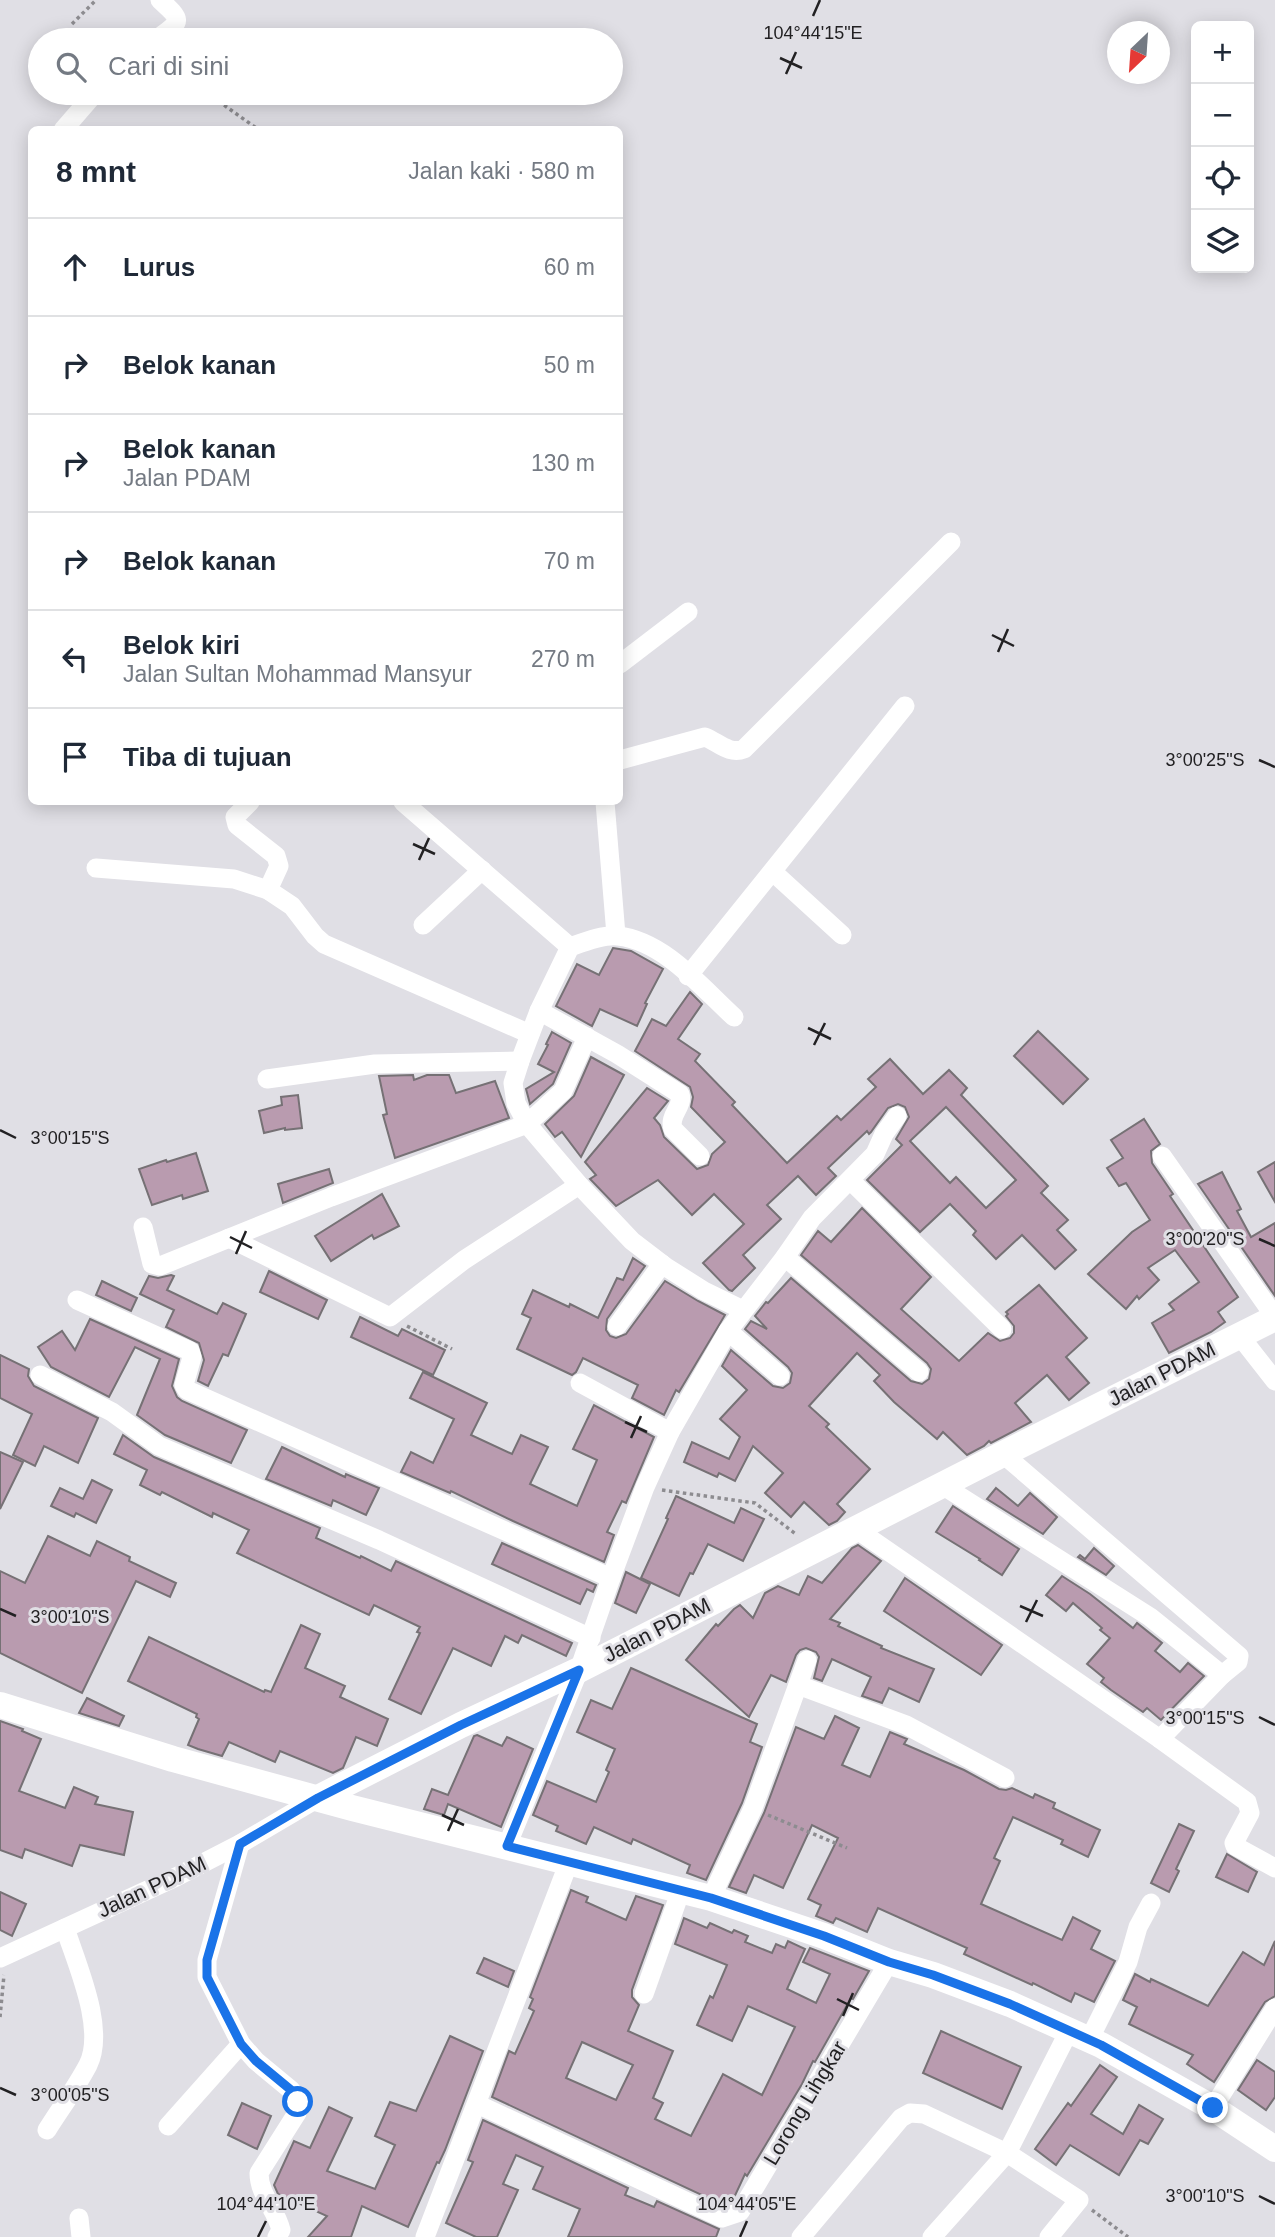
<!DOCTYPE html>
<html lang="id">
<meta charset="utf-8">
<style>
:root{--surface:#fff;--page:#f2f2f3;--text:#1f2937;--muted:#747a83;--line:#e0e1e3}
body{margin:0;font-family:Helvetica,sans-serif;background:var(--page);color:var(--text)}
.controls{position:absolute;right:21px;top:21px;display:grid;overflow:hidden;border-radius:10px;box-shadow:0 4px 18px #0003}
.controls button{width:63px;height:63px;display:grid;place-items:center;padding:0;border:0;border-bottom:2px solid var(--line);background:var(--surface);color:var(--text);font:35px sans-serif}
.compass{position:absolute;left:1107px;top:21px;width:63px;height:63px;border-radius:50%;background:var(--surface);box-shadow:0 4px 18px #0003;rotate:205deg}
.stop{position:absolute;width:21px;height:21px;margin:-16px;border:5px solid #1a73e8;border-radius:50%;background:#fff}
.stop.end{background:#1a73e8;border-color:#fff;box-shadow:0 2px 7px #0008}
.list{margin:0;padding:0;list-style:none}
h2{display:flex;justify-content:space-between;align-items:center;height:91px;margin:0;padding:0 28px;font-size:30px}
h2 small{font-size:23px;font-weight:400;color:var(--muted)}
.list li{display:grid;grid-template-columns:46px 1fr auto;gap:21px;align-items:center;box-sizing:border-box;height:98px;padding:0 28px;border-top:2px solid var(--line)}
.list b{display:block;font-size:26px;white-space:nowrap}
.list p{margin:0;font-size:23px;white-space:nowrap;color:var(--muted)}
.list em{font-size:23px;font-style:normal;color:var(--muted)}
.icon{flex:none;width:38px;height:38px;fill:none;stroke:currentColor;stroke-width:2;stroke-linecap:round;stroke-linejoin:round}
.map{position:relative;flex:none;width:1275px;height:2237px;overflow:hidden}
.search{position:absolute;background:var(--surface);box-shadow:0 4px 18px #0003;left:28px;top:28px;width:595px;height:77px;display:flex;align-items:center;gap:18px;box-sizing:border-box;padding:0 24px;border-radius:38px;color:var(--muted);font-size:26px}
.panel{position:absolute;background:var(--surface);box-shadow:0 4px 18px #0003;left:28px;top:126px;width:595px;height:679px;border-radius:10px}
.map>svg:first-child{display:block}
.building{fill:#b99baf;stroke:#767175;stroke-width:2;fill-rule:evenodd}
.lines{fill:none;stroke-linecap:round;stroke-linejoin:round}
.path{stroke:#8d8c90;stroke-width:3.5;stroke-dasharray:3.5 3.5;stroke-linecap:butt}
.street{stroke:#fff;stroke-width:19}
.secondary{stroke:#fff;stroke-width:26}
.route{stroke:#1a73e8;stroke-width:9}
.ticks{fill:none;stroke:#222123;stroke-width:2.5}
.labels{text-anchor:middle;stroke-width:6;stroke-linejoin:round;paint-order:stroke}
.street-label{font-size:21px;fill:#222123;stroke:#e0dfe5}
.ticks-label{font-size:18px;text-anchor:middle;fill:#222123;stroke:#e0dfe5;stroke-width:6;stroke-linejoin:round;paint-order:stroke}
</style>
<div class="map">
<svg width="1275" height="2237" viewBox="0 0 1275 2237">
<rect width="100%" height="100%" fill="#e0dfe5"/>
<g class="building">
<path d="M613,948L631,951L663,969L645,1003L647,1004L637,1026L600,1009L592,1026L556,1006L577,964L599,975Z"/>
<path d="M690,992L702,1004L678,1039L700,1054L695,1061L735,1102L732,1105L787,1163L837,1116L841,1120L876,1087L868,1079L890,1059L923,1094L949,1070L967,1088L961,1095L1048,1186L1041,1193L1068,1220L1057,1230L1076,1250L1055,1269L1022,1235L996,1259L973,1235L976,1231L950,1204L920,1232L867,1180L902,1145L896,1139L909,1117L905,1107L898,1104L888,1108L871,1132L869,1134L867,1131L828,1168L836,1176L816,1195L798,1176L767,1205L781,1219L743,1255L755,1268L732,1291L729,1290L703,1263L744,1224L714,1194L692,1215L658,1180L616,1206L590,1179L596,1175L585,1162L647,1088L668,1101L654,1118L660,1125L664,1137L697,1169L708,1165L712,1154L725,1142L691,1107L693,1097L690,1087L635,1051L652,1019L666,1026ZM946,1107L1016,1180L986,1208L956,1177L950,1183L910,1141Z"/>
<path d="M1038,1031L1088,1079L1063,1104L1014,1056Z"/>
<path d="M552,1032L571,1043L553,1084L530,1104L526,1089L554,1072L538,1064L548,1045L546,1044Z"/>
<path d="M591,1057L624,1075L581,1157L562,1132L555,1137L545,1124L574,1096Z"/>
<path d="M413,1075L414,1080L427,1075H449L456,1093L495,1081L509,1118L395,1158L383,1115L387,1114L379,1076Z"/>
<path d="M298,1095L302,1128L285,1130V1128L264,1133L259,1111L282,1105L281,1097Z"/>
<path d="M1144,1119L1160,1144L1151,1151L1152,1163L1173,1194L1170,1196L1238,1297L1218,1312L1225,1322L1211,1332L1169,1353L1152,1323L1174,1310L1169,1304L1199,1282L1175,1250L1148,1268L1159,1280L1139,1299L1137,1296L1126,1309L1088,1274L1132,1232L1150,1220L1126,1183L1119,1186L1107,1168L1123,1158L1111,1140Z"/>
<path d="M196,1153L208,1191L183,1199L182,1195L152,1205L139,1169L166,1160L167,1162Z"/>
<path d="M1275,1162V1202L1258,1172Z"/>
<path d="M329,1169L333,1183L283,1203L278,1184Z"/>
<path d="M1222,1172L1241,1209L1237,1211L1251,1237L1275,1223V1296L1198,1184Z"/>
<path d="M382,1194L399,1226L374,1239L372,1235L331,1261L315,1236Z"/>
<path d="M862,1208L931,1277L901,1309L959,1361L988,1333L1000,1341L1010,1338L1014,1333V1326L1006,1316L1008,1314L1006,1312L1039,1285L1087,1338L1066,1357L1089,1383L1069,1400L1047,1375L1015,1403L1031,1422L991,1443L989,1441L984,1446L967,1455L943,1432L937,1439L894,1402L874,1381L880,1375L857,1353L809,1406L829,1424L826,1427L870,1469L837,1504L845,1512L837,1521L829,1525L804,1502L791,1517L765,1493L783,1473L753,1446L735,1481L719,1473L717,1477L684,1462L692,1442L729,1459L740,1437L720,1419L747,1390L722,1366L731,1350L773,1386L783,1388L790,1383L792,1373L788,1367L745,1329L751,1321L767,1329L755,1316L766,1302L768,1303L791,1278L911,1381L922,1384L929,1379L931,1369L927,1363L801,1255L818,1231L831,1242Z"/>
<path d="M633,1258L645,1266L607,1319L606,1330L610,1336L616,1338L626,1334L665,1281L698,1301L725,1315L679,1392L676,1390L664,1415L632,1398L638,1385L583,1358L576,1372L572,1375L517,1349L531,1318L522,1314L533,1290L569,1307L570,1304L598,1318L617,1278L623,1280Z"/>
<path d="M269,1271L327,1300L318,1319L260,1292Z"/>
<path d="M171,1275L174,1276L167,1290L217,1314L223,1303L246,1314L228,1356L223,1354L208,1386L198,1381L204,1360L199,1343L166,1327L174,1310L140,1294L149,1276L158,1278Z"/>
<path d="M102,1281L137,1298L131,1311L96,1295Z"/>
<path d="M360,1317L398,1336L402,1329L445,1350L433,1375L351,1337Z"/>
<path d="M90,1319L179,1359L172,1386L177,1397L182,1401L247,1430L231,1463L165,1435L137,1415L160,1359L135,1347L109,1397L51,1367L38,1347L62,1331L75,1350Z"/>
<path d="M0,1355L29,1369L28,1376L34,1386L98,1418L78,1463L44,1446L35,1466L13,1455L32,1414L0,1398Z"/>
<path d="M423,1372L487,1403L471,1435L512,1454L521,1435L548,1447L530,1484L577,1506L597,1460L573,1449L594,1405L654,1437L626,1503L622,1501L607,1532L614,1535L604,1562L513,1521L451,1491L450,1493L401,1472L411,1452L433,1463L454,1419L410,1398Z"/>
<path d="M123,1435L154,1457L320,1528L316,1538L360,1558L361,1556L391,1571L396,1561L572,1643L566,1656L522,1635L518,1643L505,1636L491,1666L453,1648L421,1714L389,1699L420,1633L417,1632L420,1627L374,1605L369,1615L237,1553L249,1530L213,1513L212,1517L162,1492L160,1495L140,1485L147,1470L114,1454Z"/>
<path d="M282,1447L345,1477L346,1474L379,1488L366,1515L333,1500L331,1506L266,1479Z"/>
<path d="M0,1452L23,1462L0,1509Z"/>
<path d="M92,1480L112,1490L96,1523L76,1513L74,1517L51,1506L60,1488L83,1499Z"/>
<path d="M996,1488L1018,1506L1030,1493L1057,1517L1043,1534L987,1499Z"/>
<path d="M676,1496L734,1523L741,1508L764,1519L743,1561L708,1544L693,1574L690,1573L679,1596L641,1578L668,1519L666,1518Z"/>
<path d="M953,1506L1019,1549L1002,1575L979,1560L980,1559L936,1532Z"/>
<path d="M48,1536L90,1556L97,1541L130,1557L129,1561L176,1583L170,1597L136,1581L82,1693L0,1653V1571L25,1583Z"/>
<path d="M502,1543L596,1585L593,1592L587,1589L580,1604L492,1564Z"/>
<path d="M858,1545L881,1561L830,1619L840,1623L838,1626L882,1646L881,1648L934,1669L919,1702L889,1688L882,1703L862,1696L871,1677L832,1659L822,1681L814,1678L819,1657L816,1652L806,1648L800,1650L796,1655L786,1682L771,1675L749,1717L686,1660L716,1624L718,1626L734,1609L740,1605L753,1618L765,1593L778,1586L799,1595L808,1576L822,1583L852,1548Z"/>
<path d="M1094,1548L1114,1566L1106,1575L1078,1557L1080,1555L1085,1559Z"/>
<path d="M626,1572L650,1584L636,1613L615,1603Z"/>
<path d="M1062,1576L1090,1594L1133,1628L1137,1623L1162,1643L1155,1651L1180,1672L1188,1663L1204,1676L1161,1720L1147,1708L1143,1712L1111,1690L1101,1682L1104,1678L1087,1664L1110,1638L1100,1630L1102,1628L1073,1603L1066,1611L1046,1595Z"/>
<path d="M905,1578L1002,1645L981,1675L884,1611Z"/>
<path d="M301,1625L320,1634L305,1668L345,1686L340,1697L388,1719L377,1746L356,1737L343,1768L333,1773L280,1751L275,1762L229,1742L222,1756L198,1749L188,1745L199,1719L196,1717L197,1714L128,1681L149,1637L264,1692L265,1690L271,1692Z"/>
<path d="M631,1668L757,1724L750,1742L762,1747L742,1803L706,1880L687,1873L690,1865L633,1839L631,1844L594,1827L586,1844L556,1831L558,1826L533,1815L547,1781L596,1802L609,1772L606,1770L615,1749L577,1732L591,1700L612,1709Z"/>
<path d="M87,1698L124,1716L119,1726L79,1713Z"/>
<path d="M835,1716L859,1728L842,1765L870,1777L890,1732L907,1739L904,1744L964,1770L999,1789L1006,1790L1012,1788L1033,1798L1035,1794L1055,1803L1053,1808L1100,1830L1088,1857L1061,1844L1063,1840L1013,1817L994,1858L1000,1861L981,1904L1062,1940L1073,1917L1100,1931L1091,1949L1115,1961L1094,2002L1075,1993L1071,2002L1033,1983L1032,1985L964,1954L967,1948L878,1908L867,1932L836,1918L833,1923L816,1916L821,1905L808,1899L838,1838L812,1825L783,1888L754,1875L746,1893L729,1887L764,1813L796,1727L824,1739Z"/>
<path d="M0,1721L23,1729L22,1731L41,1739L19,1791L65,1808L74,1787L98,1797L95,1804L133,1812L124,1855L80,1845L72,1866L25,1849L22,1858L0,1850Z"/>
<path d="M477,1735L502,1746L507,1737L533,1749L501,1827L448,1804L444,1815L424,1809L432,1789L448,1795L474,1736Z"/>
<path d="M1179,1824L1194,1831L1176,1869L1179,1871L1169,1892L1151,1883Z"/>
<path d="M1227,1854L1257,1872L1248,1892L1216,1877Z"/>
<path d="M571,1890L588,1897L586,1902L626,1920L636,1896L663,1905L632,1990V1997L639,2005L628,2031L673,2051L653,2098L663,2103L655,2119L691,2136L723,2074L762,2095L795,2027L748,2006L732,2041L697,2025L710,1996L713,1998L727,1965L675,1944L684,1918L707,1928L710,1923L732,1933L734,1930L748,1936L745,1942L772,1953L776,1944L785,1948L788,1941L805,1949L787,1989L816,2003L830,1974L803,1962L810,1948L869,1971L853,1999L851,1998L815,2062L813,2061L802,2084L747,2176L745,2174L732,2202L723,2205L492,2097L509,2051L515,2054L534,2011L529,2008L533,1999L530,1997ZM582,2042L633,2065L616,2100L566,2078Z"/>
<path d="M0,1892L26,1904L12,1936L0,1930Z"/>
<path d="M1275,1941V1996L1265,2002L1214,2082L1187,2064L1193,2055L1129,2024L1137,2007L1123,2000L1135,1974L1150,1982L1151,1979L1208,2006L1243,1952L1264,1965Z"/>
<path d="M484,1958L514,1971L508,1987L477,1973Z"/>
<path d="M941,2031L1021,2067L1002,2109L923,2073Z"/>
<path d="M450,2036L483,2051L445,2150L439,2163L437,2162L408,2227L362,2206L351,2237H308L327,2216L278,2194L274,2185L294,2141L310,2148L329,2107L352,2118L327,2171L375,2189L395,2145L375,2136L390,2102L416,2111Z"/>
<path d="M1257,2060L1275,2072V2097L1266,2110L1238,2090Z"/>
<path d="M1100,2065L1117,2077L1091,2114L1123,2134L1139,2105L1163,2119L1148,2144L1140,2140L1119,2175L1070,2145L1056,2165L1035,2149L1068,2103L1071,2106Z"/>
<path d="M242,2103L271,2116L257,2149L228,2135Z"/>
<path d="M483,2120L628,2188L625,2195L654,2207L657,2201L719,2229L716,2237H568L580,2209L533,2189L543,2167L516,2155L503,2184L518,2190L497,2237H476L446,2223L473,2162L468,2160Z"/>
</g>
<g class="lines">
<g class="path">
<path d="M72,24L96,0"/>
<path d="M207,93L259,130"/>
<path d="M407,1326L452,1349"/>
<path d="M662,1490L755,1503L797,1535"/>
<path d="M768,1815L847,1848"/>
<path d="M0,2017L4,1975"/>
<path d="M1092,2210L1128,2237"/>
</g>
<g class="street">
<path d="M156,40C180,21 185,23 160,0"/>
<path d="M63,130L95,93"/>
<path d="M620,664L688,612"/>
<path d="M620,760L705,737C718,742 729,755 744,749L951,542"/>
<path d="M250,802L235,817L237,825L276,856L279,866L268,890"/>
<path d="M403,802L570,947"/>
<path d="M605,802L616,935"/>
<path d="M96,868L234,879L268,890L292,906L315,936L324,944L530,1034"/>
<path d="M773,872L842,935"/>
<path d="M423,925L482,870"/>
<path d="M688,976L905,706"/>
<path d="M539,1011L617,1054L680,1094C684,1107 668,1115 673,1129L700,1156"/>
<path d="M734,1017C701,987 664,941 618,936C604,934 584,942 570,947L539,1011L520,1061L513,1083L516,1103L527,1124L579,1185L632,1241L666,1267L704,1291L743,1310"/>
<path d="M267,1079L375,1064L520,1061"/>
<path d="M1162,1156L1275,1317"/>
<path d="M850,1180L1002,1329"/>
<path d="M143,1227L152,1264L160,1266L331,1197L527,1124L563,1091L587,1037"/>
<path d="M229,1238L390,1317L464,1260L579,1185"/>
<path d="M785,1257L919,1372"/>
<path d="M77,1300L190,1351L192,1357L184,1385L187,1390L611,1578"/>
<path d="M617,1326L662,1264"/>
<path d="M728,1331L780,1376"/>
<path d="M1239,1335L1275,1381"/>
<path d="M40,1375L112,1412L159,1446L379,1540L591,1638"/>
<path d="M580,1383L670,1432"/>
<path d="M1003,1454L1239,1656L1238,1662L1222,1675"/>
<path d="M942,1485L1150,1617L1222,1675L1160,1739L1247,1802L1250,1813L1234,1843L1235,1846L1275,1868"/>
<path d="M856,1529L1160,1739"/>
<path d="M798,1685L906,1725L1005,1778"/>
<path d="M240,1844L207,1960V1977L241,2044L256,2061L291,2090L297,2102V2113L259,2173C259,2195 276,2209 281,2230L277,2237"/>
<path d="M507,1846L579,1670L611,1578L645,1487L670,1432L728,1331L785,1257L812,1218L875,1154L884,1134L897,1116"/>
<path d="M711,1898L753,1808L807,1660"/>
<path d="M0,1958L176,1877L240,1844L318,1798"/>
<path d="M644,1994L681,1890"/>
<path d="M1089,2040L1128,1962L1138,1927L1151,1903"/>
<path d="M477,2104L722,2218L740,2212L889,1962"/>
<path d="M1213,2108L1275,2008"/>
<path d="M168,2126L241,2044"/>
<path d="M47,2130C60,2109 76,2088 88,2065C106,2029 77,1965 65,1928"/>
<path d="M79,2218L81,2237"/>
<path d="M425,2237L569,1862"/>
<path d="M801,2237L901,2118L910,2113L924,2114L1007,2153L1079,2200L1049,2237"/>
<path d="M932,2237L1007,2153L1069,2031"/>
</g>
<g class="secondary">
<path d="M0,1705L173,1759L352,1808L711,1898L824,1936L889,1962L933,1975L1010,2004L1101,2045L1213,2108L1275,2149"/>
<path d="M318,1798L461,1725L579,1670L1003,1454L1275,1318"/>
</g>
</g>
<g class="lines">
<path class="route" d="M298,2102L291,2090L256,2061L241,2044L207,1977V1960L240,1844L318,1798L461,1725L579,1670L507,1846L711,1898L824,1936L889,1962L933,1975L1010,2004L1101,2045L1213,2108"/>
</g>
<path class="ticks" d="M813,16L820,0M780,58L802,68M786,74L796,52M992,635L1014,646M998,652L1008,629M1259,760L1275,767M413,844L435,854M419,860L429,838M808,1028L831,1039M814,1045L825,1023M0,1130L16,1138M230,1237L252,1248M1259,1239L1275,1246M236,1254L246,1231M625,1422L647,1432M631,1438L641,1416M1020,1606L1043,1616M0,1609L16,1616M1026,1622L1037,1600M1259,1717L1275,1725M442,1815L464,1825M448,1831L458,1809M837,1999L859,2010M843,2016L853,1993M0,2088L16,2095M1259,2196L1275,2204M258,2237L266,2221M740,2237L747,2221"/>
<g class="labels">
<g class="street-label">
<text transform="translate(1162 1374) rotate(-27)" y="7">Jalan PDAM</text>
<text transform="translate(657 1630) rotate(-27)" y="7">Jalan PDAM</text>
<text transform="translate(152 1887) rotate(-25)" y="7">Jalan PDAM</text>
<text transform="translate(805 2103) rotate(-59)" y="7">Lorong Lihgkar</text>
</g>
</g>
<g class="ticks-label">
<text x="813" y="39">104°44'15"E</text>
<text x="1205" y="766">3°00'25"S</text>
<text x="70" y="1144">3°00'15"S</text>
<text x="1205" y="1245">3°00'20"S</text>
<text x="70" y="1623">3°00'10"S</text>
<text x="1205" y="1724">3°00'15"S</text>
<text x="70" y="2101">3°00'05"S</text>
<text x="1205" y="2202">3°00'10"S</text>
<text x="266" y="2210">104°44'10"E</text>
<text x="747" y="2210">104°44'05"E</text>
</g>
</svg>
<div class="controls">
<button>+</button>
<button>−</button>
<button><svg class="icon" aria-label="locate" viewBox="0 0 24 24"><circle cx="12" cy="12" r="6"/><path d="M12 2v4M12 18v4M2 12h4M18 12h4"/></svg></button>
<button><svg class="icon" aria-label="layers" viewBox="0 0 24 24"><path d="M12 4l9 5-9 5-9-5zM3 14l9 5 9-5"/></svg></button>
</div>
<svg class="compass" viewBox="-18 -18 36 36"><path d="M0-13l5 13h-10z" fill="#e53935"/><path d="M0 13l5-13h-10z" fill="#747a83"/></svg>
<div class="stop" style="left:298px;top:2102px"></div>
<div class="stop end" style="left:1213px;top:2108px"></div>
<div class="search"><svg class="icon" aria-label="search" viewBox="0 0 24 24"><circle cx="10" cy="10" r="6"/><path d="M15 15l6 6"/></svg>Cari di sini</div>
<section class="panel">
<h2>8 mnt<small>Jalan kaki · 580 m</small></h2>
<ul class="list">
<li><svg class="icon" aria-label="ahead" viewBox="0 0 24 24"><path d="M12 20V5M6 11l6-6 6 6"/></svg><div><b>Lurus</b></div><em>60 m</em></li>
<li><svg class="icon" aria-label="right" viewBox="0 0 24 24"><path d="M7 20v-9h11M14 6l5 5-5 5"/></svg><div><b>Belok kanan</b></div><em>50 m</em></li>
<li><svg class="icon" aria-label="right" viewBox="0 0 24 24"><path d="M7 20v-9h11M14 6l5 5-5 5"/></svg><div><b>Belok kanan</b><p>Jalan PDAM</p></div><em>130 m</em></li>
<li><svg class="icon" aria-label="right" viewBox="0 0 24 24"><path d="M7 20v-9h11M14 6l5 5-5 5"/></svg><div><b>Belok kanan</b></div><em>70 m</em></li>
<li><svg class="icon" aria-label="left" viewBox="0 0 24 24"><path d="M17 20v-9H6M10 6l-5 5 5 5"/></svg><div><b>Belok kiri</b><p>Jalan Sultan Mohammad Mansyur</p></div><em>270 m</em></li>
<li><svg class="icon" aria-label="arrive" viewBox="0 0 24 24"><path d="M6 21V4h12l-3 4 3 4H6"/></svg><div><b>Tiba di tujuan</b></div></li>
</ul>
</section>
</div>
